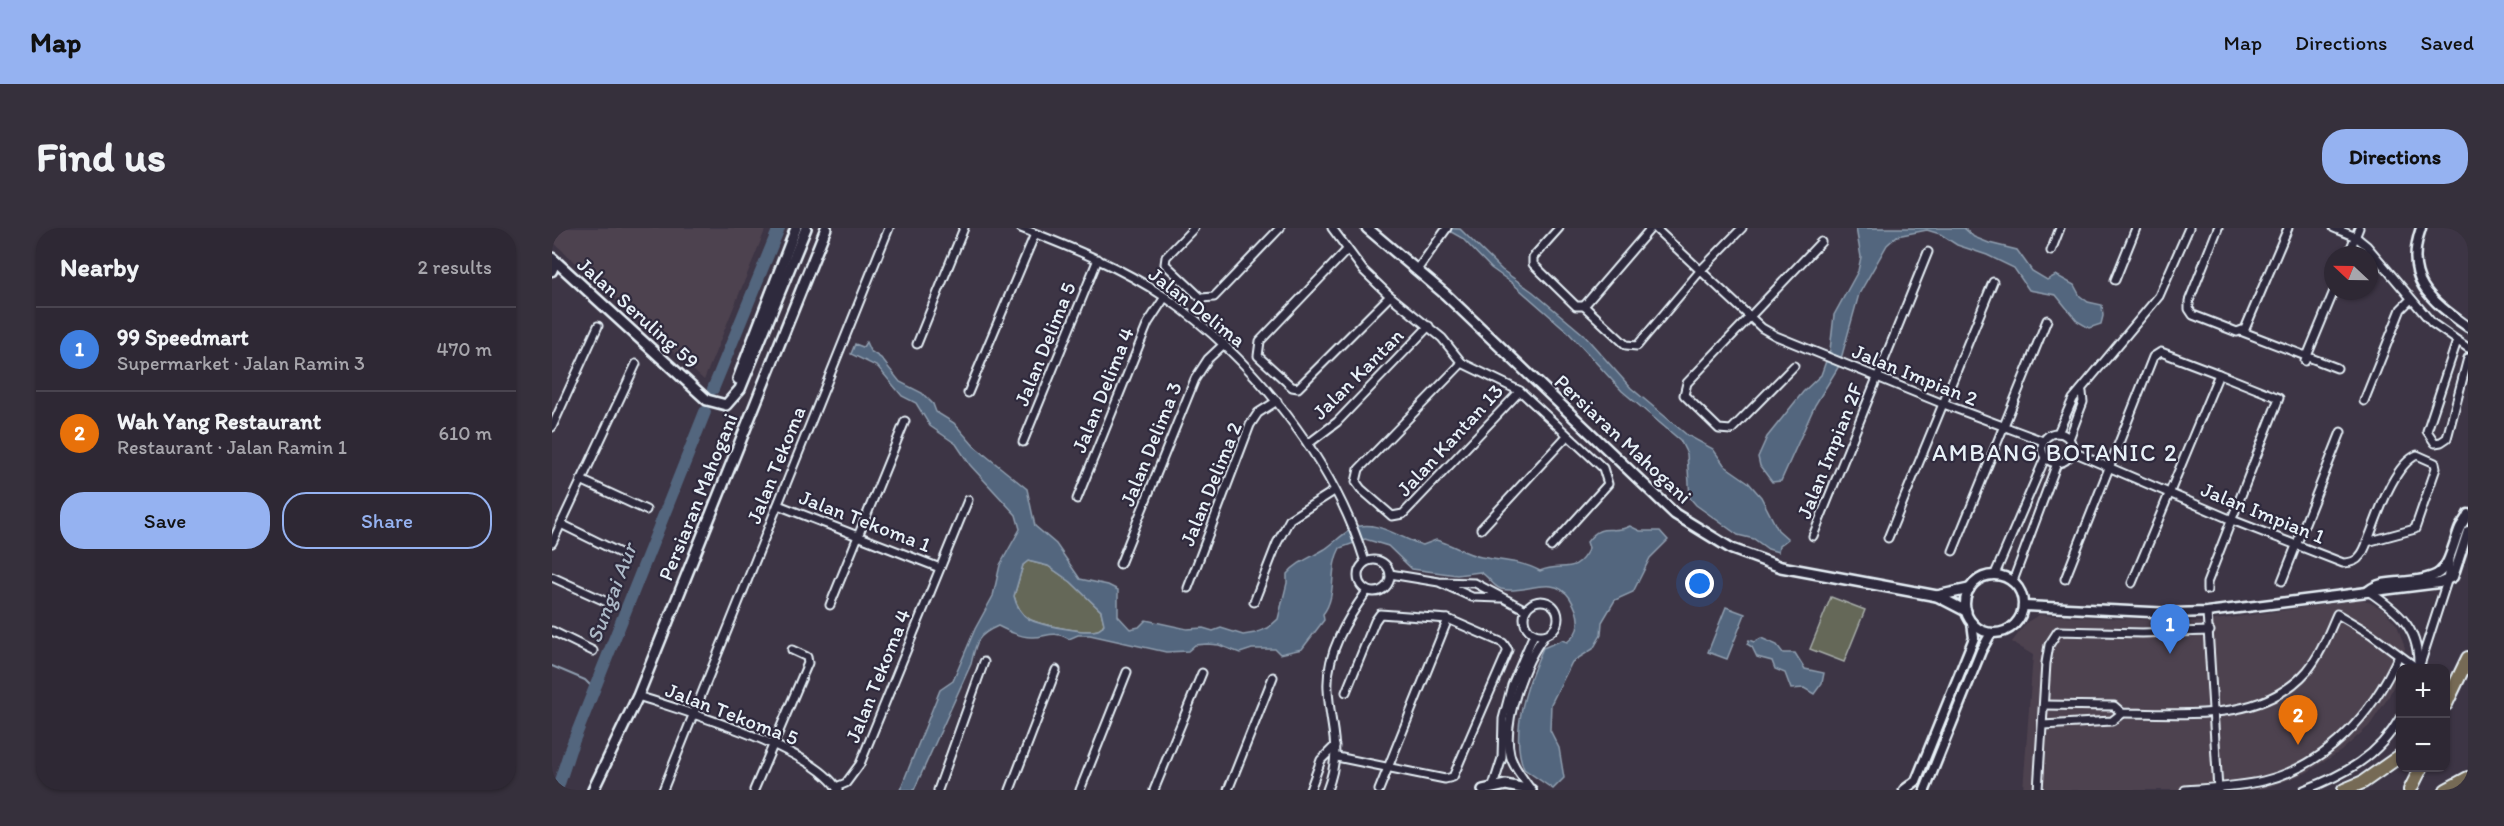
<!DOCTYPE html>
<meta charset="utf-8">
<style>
:root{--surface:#2e2834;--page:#36303c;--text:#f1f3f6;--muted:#a7a6ac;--line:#49444f;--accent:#95b2f1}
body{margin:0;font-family:Itim,sans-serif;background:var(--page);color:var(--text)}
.controls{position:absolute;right:18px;bottom:18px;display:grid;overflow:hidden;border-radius:12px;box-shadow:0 2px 4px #0004}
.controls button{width:54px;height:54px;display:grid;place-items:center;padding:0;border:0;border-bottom:2px solid var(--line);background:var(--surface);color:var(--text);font:30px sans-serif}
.compass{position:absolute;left:1772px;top:18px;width:54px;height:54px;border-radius:50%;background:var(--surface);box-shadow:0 2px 4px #0004;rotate:292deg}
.you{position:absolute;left:1148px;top:356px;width:21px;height:21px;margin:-15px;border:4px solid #fff;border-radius:50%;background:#1a73e8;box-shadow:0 0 0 9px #1a73e833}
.badge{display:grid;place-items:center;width:39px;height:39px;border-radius:50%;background:var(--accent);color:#fff;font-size:20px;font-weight:700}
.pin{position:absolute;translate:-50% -50px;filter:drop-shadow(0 2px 3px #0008)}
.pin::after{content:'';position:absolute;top:32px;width:21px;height:18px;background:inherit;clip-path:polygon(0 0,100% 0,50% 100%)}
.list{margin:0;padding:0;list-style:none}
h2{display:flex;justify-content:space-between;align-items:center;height:78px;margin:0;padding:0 24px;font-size:26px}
h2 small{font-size:20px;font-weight:400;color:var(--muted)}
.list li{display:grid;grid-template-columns:39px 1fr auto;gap:18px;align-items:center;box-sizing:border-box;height:84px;padding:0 24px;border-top:2px solid var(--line)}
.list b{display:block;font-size:22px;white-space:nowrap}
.list p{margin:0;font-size:20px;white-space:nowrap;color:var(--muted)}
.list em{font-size:20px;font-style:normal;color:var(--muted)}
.actions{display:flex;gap:12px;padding:18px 24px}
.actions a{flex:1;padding:14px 0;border:2px solid var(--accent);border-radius:24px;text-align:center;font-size:21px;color:var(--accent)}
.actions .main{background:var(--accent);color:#111}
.map{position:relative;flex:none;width:1916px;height:562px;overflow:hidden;border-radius:24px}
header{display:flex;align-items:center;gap:36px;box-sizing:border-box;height:84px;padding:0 30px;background:var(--accent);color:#111}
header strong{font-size:28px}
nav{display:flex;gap:33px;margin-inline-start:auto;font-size:21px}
.intro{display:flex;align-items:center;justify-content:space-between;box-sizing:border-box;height:144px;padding:0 36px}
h1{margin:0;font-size:42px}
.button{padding:15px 27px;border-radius:24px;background:var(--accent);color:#111;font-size:21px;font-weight:700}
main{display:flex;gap:36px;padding:0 36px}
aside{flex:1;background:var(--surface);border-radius:24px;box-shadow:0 2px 4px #0004}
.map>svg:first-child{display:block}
.built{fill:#4e424f}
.green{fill:#656759;stroke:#a6aca8;stroke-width:1.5}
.water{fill:#53667e;stroke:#8f9eaf;stroke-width:1.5;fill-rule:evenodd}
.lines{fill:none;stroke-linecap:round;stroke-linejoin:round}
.stream{stroke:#8f9eaf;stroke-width:2}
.river{stroke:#53667e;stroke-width:12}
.minor-casing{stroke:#e8f1f8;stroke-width:11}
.tertiary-casing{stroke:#e8f1f8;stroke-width:13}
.secondary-casing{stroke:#e8f1f8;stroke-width:14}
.motorway-casing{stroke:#e8f1f8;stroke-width:16}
.minor{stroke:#2f2a3d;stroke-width:7}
.tertiary{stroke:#2f2a3d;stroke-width:8}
.secondary{stroke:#2f2a3d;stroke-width:9}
.motorway{stroke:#766a54;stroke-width:12}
.labels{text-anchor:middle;stroke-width:4.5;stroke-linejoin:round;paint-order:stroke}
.street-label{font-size:21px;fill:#e8f1f8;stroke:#2f2a3d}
.water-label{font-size:22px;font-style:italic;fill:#acb9c7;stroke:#2f2a3d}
.quarter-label{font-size:24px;letter-spacing:1.5px;fill:#e8f1f8;stroke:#2f2a3d}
</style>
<header>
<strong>Map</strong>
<nav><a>Map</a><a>Directions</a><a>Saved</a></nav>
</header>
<div class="intro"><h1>Find us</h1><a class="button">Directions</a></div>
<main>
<aside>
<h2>Nearby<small>2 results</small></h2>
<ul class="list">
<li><span class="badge" style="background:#3f7fe0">1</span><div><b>99 Speedmart</b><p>Supermarket · Jalan Ramin 3</p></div><em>470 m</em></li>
<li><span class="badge" style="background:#e8710a">2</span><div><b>Wah Yang Restaurant</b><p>Restaurant · Jalan Ramin 1</p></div><em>610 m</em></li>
</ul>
<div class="actions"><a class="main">Save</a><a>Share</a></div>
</aside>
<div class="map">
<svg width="1916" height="562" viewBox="0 0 1916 562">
<rect width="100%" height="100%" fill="#3d3545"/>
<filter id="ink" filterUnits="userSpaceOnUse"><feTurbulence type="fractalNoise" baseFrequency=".0167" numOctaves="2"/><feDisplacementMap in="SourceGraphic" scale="12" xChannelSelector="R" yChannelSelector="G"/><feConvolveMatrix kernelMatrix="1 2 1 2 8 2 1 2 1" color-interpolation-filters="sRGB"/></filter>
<g filter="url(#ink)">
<g class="built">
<path d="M0,0H214L152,152L0,13Z"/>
<path d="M1811,371L1832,382L1845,397L1853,420L1848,444L1836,470L1817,498L1789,523L1754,545L1714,560L1695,562H1471L1481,427L1460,414L1475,394L1487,387L1649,394Z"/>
</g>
<g class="green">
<path d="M476,333L496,338L519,354L549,383L552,395C550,399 550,401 546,402C535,406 487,397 477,391C469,386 464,376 462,368L471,337Z"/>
<path d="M1279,369L1313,382L1292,434L1258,421Z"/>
</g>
<g class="water">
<path d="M892,0L908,1L950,42L981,64L1031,106L1079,160L1135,207L1161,221L1173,238L1196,254L1209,269L1226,302L1236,311L1227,318L1226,324L1216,321L1202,311L1186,307L1144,277L1138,270L1135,226L1128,212L1070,163L1015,103L960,55L939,40L910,10Z"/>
<path d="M1304,0H1412L1422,9L1437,15L1465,22L1480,43L1495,52L1504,47L1522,57L1528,68L1536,74L1550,77L1551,88L1549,96L1537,100L1525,93L1504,67L1477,62L1462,40L1435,27L1405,17L1388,6L1375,2L1345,8L1335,17L1307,66L1287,138L1263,177L1229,253L1220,254L1208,238L1206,229L1215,209L1251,164L1269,147L1278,122L1282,87L1306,43L1309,29Z"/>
<path d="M314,114L318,123L329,130L348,154L370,165L381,176L384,184L402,195L422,218L475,261L483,298L504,316L528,351L556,357L566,362V388L578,401L587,399L594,392L635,401L651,400L661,403L669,400L691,407L703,405L716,400L726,391L735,355V346C745,334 760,329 773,321C782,315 790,306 800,301C823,289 850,312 871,317L884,312C900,316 913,326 929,329C950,333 970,333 988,343C1010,333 1023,349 1037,320L1035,314C1051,292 1060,308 1078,298L1088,303H1108L1116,312L1098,330L1081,364L1063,372L1050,394L1049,407L1041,421L1020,434L999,476L998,502L1007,520L1012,550L1001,561L972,541C957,504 975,455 991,420L1010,412L1015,414C1021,410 1026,403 1026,396C1027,386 1023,378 1018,370C1001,345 972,367 949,361C940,358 937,348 928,344L905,347L860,341L836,318L813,311L788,320C776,341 786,367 771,386L772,392L750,421L728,426L723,421H700L688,425L667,417L655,416L643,417L636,423L614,424L538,407H526L517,411C499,401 495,410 479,409C468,409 456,403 446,398C425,407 424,414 419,436L362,562H348L388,462L401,453L423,401L441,368L448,337L468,301L464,287L418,237L404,216L378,198L364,175L350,168L326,139L299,126L303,116L311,119ZM476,333L496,338L519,354L549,383L552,396C550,399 550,401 546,402C534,406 487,397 477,391C469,386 464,376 462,368L471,337Z"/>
<path d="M1174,379L1193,386L1175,431L1156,424Z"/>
<path d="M1209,410L1225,417L1231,425H1243L1253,441L1272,445L1270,455L1262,466L1252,460L1239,461L1233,445L1223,441L1220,433L1205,429L1200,419L1195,416L1197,412L1202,414Z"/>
</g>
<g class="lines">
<path class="stream" d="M0,438L33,452L43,462"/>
<g class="river">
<path d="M161,161L227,0"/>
<path d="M5,562L18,522L153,184"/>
</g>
<defs>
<g id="minor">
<path d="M469,0C518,19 569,39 613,69C700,129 782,232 813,334"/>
<path d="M642,0L614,29L613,36L649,70L662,69L728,0"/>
<path d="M780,0L811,42L838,68L890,110L910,135L968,163L1051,240L1056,256L999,319"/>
<path d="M1007,0L981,29V36L1024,78H1032L1074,117L1085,118L1149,42L1190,0"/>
<path d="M1103,0L1210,100L1224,108L1389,175L1491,213"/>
<path d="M1666,0L1637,73V81L1641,87L1685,104L1693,101L1736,0"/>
<path d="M1782,0L1804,9L1815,18L1880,95L1916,120"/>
<path d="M795,22L708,113L706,128L740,159L746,160L838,68"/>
<path d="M1499,23L1508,0"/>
<path d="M1796,27L1807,0"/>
<path d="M865,42L895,0"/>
<path d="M1563,52L1584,0"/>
<path d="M1032,78L1099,0"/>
<path d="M1691,104L1785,140"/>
<path d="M1905,113L1875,203L1883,215L1889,214L1895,210L1916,130"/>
<path d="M365,116L412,0"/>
<path d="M1753,133L1782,63"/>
<path d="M910,135L807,241L804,254L809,261L840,288L851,286L968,163"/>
<path d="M1242,138L1179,202L1167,201L1132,167L1135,155L1269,14"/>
<path d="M416,165L483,6"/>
<path d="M1812,173L1849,81L1859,71"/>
<path d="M0,199L46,98"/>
<circle cx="1505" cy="220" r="15"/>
<path d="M1506,205L1521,171L1607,68L1637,0"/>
<path d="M1517,211L1531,174L1530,164"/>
<path d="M471,214L546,31"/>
<path d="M756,216L785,194L877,98"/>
<path d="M1519,223L1680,292L1791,335C1798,335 1804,334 1808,328C1813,323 1815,314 1818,307C1827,284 1842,237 1865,227L1883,235L1884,240L1863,301L1815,314"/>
<path d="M29,252L94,282"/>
<path d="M525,271L596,95L613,69"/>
<path d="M226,277L388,340"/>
<path d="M9,296L74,328"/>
<path d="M929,301L1015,208"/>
<path d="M1261,308L1376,24"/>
<path d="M1336,310L1441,54"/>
<path d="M0,315L84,136"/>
<path d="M1401,323L1495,92"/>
<circle cx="822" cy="348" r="16"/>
<path d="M568,336L643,151L656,131L672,116"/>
<path d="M838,346L887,354L923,355L974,382"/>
<path d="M1443,346L1493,230"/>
<path d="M0,349L55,374"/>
<path d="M1513,351L1601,129L1609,124L1667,146L1580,355"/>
<path d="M1461,353L1505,235"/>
<path d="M1730,353L1789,204"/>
<path d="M889,355L920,369L949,370"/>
<path d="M636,360L698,197L706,185L725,173"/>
<path d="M1655,362V355L1727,170L1667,146"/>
<path d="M1816,363C1844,382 1866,398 1866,435"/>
<circle cx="989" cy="390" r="17"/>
<path d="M702,374L725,315L738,291L782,263"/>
<path d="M278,377L353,193"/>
<path d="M1655,384L1666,562"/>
<path d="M0,403L41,423"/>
<path d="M1867,440L1895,353L1898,331"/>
<path d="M86,468C134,484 262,520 286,562"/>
<path d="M1492,477L1562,478L1570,485C1632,485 1709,495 1755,443C1769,426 1776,406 1785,386L1819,406L1865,440"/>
<path d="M1491,497L1560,493L1570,485"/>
<path d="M785,529L893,551L901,549L956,422L951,415L896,391L828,386L823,393L794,464"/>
<path d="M941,558L950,530L951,491L960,457L982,406"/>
<path d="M284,559L294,555L308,536L416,272"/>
<path d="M111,562L337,0"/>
<path d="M202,562L256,435L255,429L240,422"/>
<path d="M386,562L432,434"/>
<path d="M458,562L504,442"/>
<path d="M528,562L575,444"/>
<path d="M602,562L650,445"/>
<path d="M676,562L721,449"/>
<path d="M758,562L769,532L783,518"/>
<path d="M775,562C791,520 778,503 776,461C774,425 795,391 815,363"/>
<path d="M827,562L896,391"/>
<path d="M979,562C972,551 960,538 958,526C950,493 973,432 993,407"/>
<path d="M1486,562L1494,435L1497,417L1506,403L1590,405L1658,403"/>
<path d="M1633,562C1658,560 1686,559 1711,553C1776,537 1820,487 1847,427"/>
<path d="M1752,562C1792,547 1827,528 1848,490"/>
</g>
<g id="tertiary">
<path d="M1869,0C1851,52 1878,72 1916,99"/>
<path d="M0,43L4,34"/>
<circle cx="1442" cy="376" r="29"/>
<path d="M1816,363C1826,355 1835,355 1847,354C1896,350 1892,344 1907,302C1909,296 1914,292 1916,286"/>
<path d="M1472,378L1620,385L1655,384L1887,355L1901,349L1916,303"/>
<path d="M1352,562L1364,553L1422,410L1420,395"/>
<path d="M1373,562L1429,423L1439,405"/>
</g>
<g id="secondary">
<path d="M815,0L893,66L1123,286L1180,321L1229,339L1385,368L1414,383"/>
<path d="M0,30L155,172L174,177L188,161L254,0"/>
<path d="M186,151L244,0"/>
<path d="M1385,368L1417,361"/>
<path d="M41,562L86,468L274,0"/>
<path d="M931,562L954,557L979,562"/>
</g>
<g id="motorway">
<path d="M1894,476L1916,430"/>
<path d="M1792,562L1811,554L1848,528"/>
<path d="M1858,562L1869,540"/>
<path d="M1894,562L1916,550"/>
</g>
</defs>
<use href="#minor" class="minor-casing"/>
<use href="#tertiary" class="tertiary-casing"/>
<use href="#secondary" class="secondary-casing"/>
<use href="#motorway" class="motorway-casing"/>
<use href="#minor" class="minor"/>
<use href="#tertiary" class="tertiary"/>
<use href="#secondary" class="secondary"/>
<use href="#motorway" class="motorway"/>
</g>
</g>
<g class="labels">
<g class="street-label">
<text transform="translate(645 79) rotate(38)" y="7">Jalan Delima</text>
<text transform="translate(86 85) rotate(42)" y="7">Jalan Seruling 59</text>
<text transform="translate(493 116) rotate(-68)" y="7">Jalan Delima 5</text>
<text transform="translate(806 146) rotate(-45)" y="7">Jalan Kantan</text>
<text transform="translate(1363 147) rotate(22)" y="7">Jalan Impian 2</text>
<text transform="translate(551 162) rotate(-68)" y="7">Jalan Delima 4</text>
<text transform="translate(1071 211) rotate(43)" y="7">Persiaran Mahogani</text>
<text transform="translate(898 212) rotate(-47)" y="7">Jalan Kantan 13</text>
<text transform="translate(599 216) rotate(-68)" y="7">Jalan Delima 3</text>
<text transform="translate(1278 223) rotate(-68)" y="7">Jalan Impian 2F</text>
<text transform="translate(224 237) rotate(-68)" y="7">Jalan Tekoma</text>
<text transform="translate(659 256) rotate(-68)" y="7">Jalan Delima 2</text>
<text transform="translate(146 269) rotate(-68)" y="7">Persiaran Mahogani</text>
<text transform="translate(1711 285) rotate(22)" y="7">Jalan Impian 1</text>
<text transform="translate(313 293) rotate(21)" y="7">Jalan Tekoma 1</text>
<text transform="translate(326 448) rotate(-68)" y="7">Jalan Tekoma 4</text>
<text transform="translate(180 486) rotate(21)" y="7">Jalan Tekoma 5</text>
</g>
<g class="water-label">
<text transform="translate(59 365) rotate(-69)" y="8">Sungai Aur</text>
</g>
<g class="quarter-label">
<text x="1503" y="233">AMBANG BOTANIC 2</text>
</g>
</g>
</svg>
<div class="controls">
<button>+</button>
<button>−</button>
</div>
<svg class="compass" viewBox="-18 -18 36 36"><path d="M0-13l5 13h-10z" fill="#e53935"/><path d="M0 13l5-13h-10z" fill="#a7a6ac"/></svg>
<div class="you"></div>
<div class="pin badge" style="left:1618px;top:426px;background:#3f7fe0">1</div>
<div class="pin badge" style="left:1746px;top:517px;background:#e8710a">2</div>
</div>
</main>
